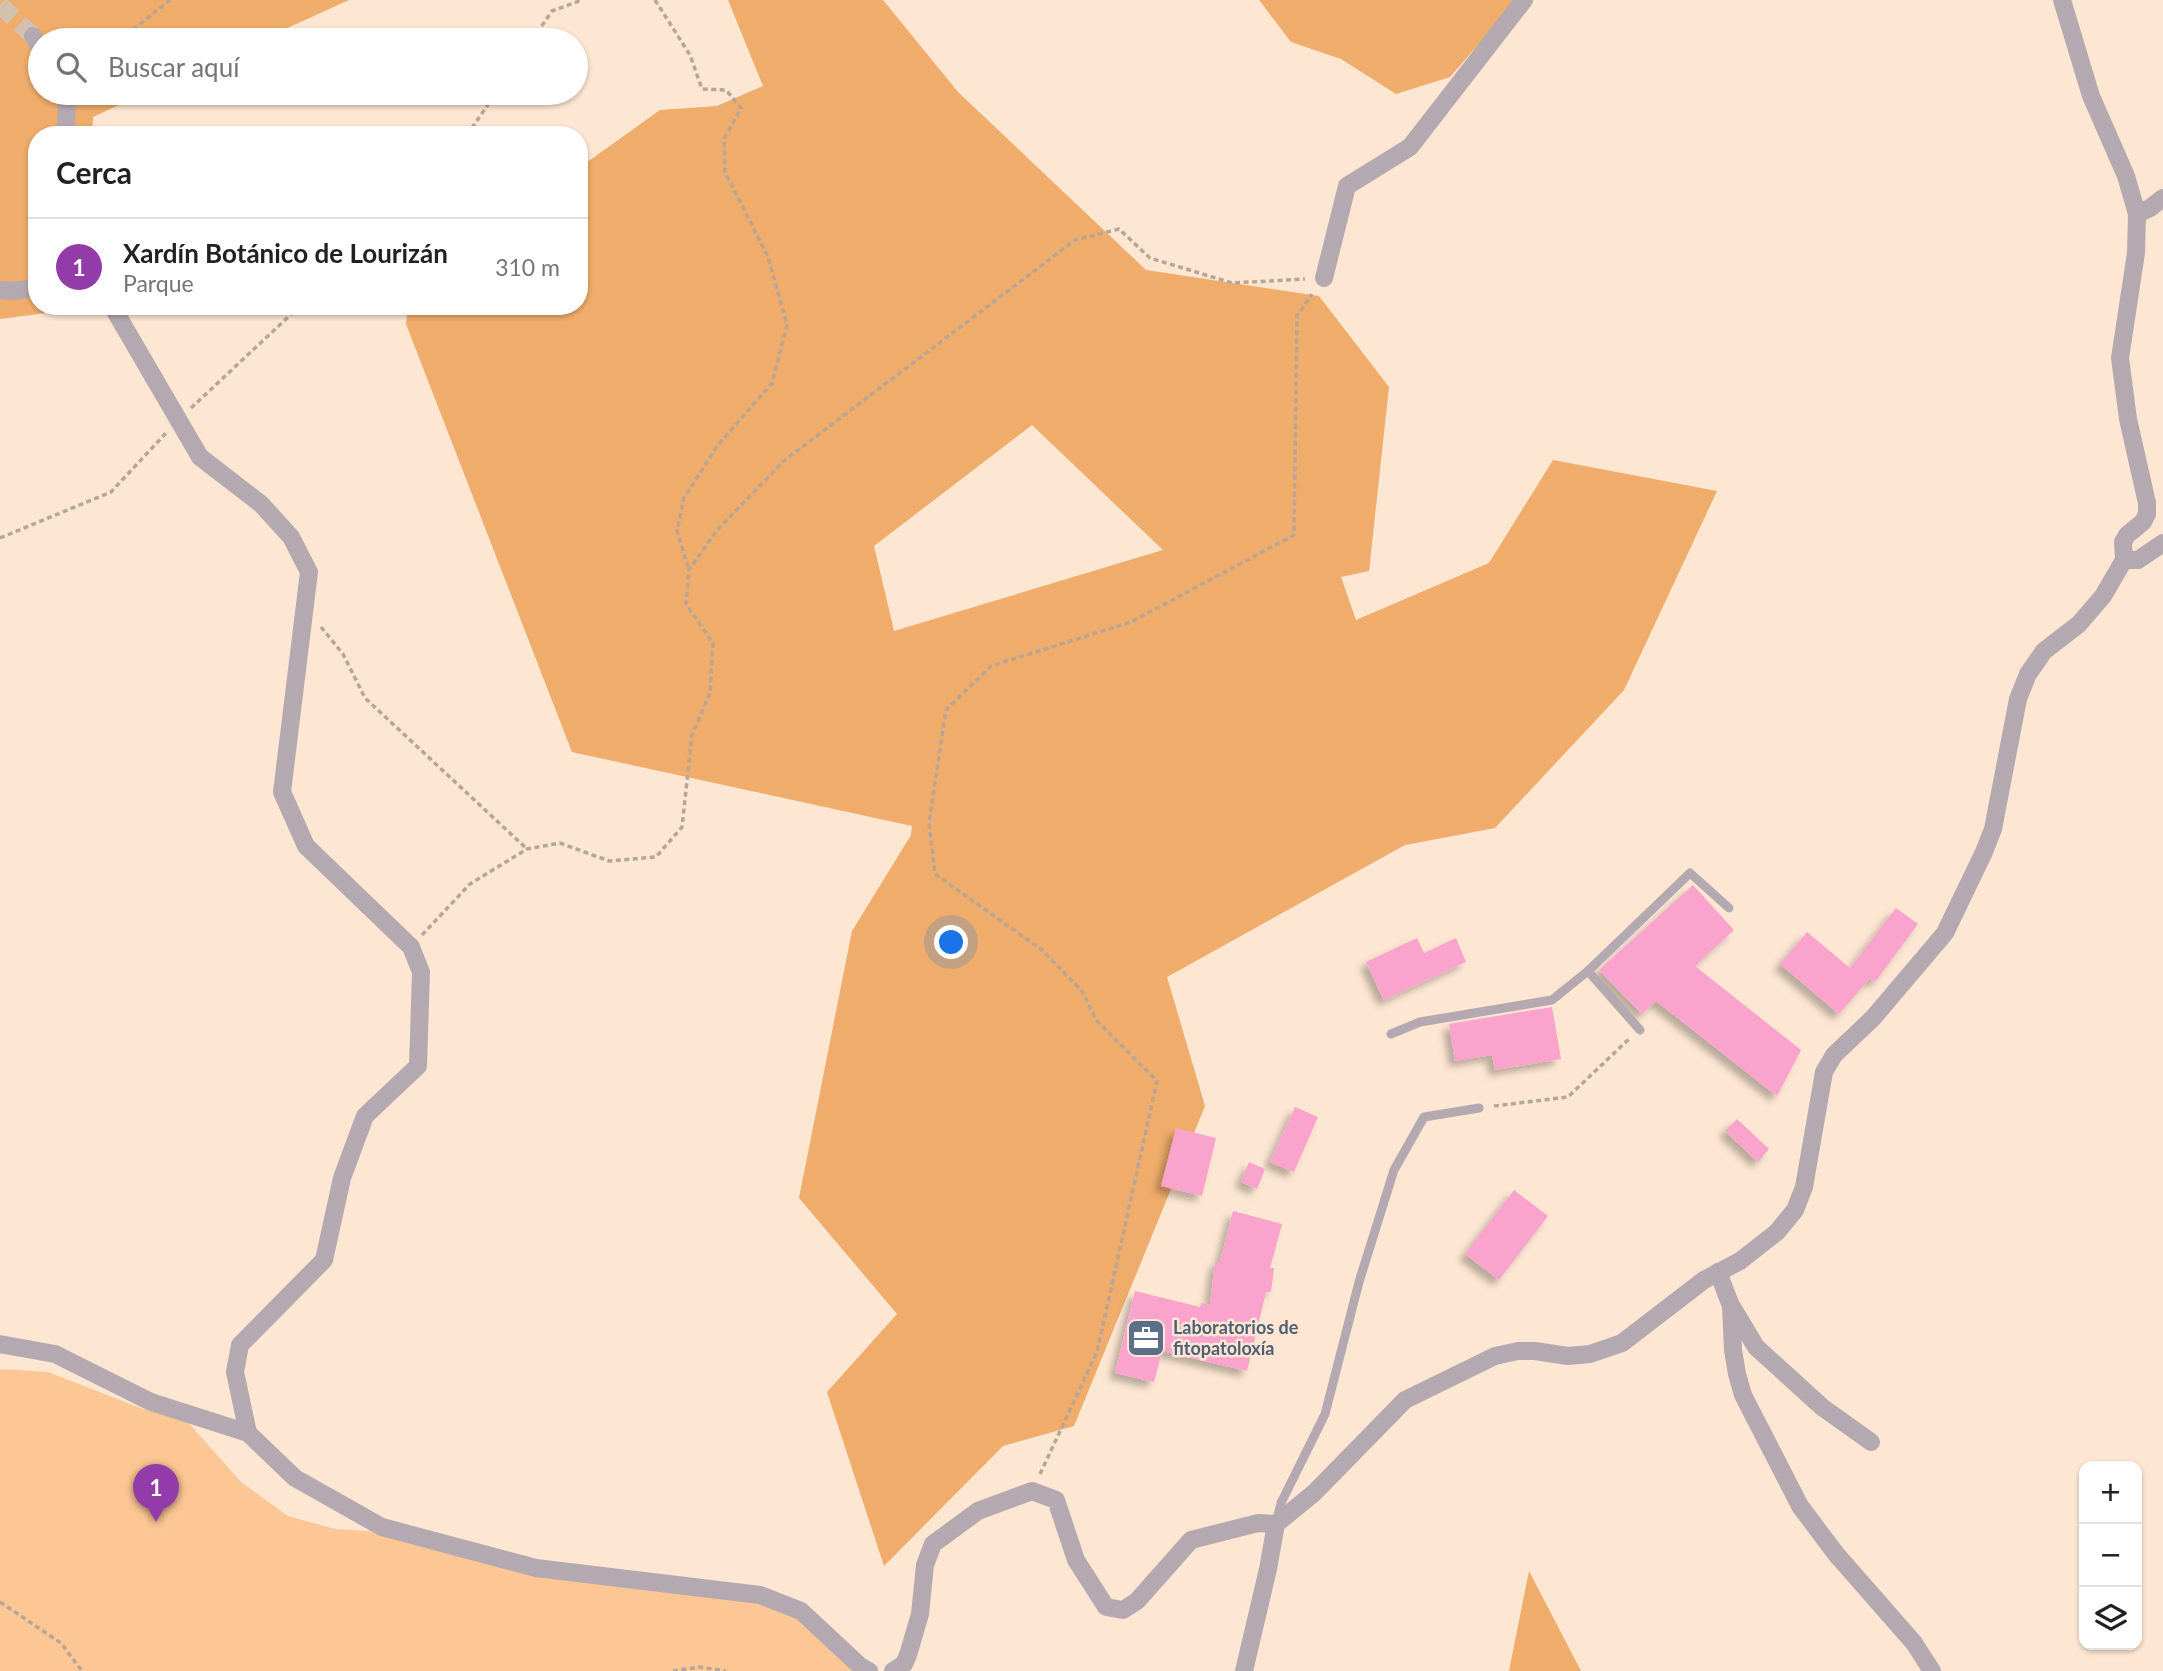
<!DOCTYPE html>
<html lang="es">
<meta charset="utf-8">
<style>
:root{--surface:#fff;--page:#f6f6f6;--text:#202124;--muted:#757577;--line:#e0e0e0;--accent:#933ba8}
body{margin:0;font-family:Lato,sans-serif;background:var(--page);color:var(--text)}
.controls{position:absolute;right:21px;bottom:21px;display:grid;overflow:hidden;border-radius:14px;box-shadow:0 2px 5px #0004}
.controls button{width:63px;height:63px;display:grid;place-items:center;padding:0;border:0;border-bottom:2px solid var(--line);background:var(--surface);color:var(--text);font:35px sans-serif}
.you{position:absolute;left:952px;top:943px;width:24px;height:24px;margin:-18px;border:5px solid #fff;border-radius:50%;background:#1a73e8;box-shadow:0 0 0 10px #1a73e833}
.badge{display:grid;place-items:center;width:46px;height:46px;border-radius:50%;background:var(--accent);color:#fff;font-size:23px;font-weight:700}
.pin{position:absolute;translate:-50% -58px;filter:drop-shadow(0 2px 4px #0008)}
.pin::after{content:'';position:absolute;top:37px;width:24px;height:21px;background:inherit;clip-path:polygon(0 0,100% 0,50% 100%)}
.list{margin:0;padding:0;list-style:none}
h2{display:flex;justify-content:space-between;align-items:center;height:91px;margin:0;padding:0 28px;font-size:30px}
h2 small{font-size:23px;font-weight:400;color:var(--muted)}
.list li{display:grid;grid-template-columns:46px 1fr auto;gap:21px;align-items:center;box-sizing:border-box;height:98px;padding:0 28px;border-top:2px solid var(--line)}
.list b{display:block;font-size:26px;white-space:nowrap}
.list p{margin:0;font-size:23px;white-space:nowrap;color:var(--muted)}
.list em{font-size:23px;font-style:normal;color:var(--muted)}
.icon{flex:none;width:38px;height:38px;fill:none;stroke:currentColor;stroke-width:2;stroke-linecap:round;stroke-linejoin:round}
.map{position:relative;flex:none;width:2163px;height:1671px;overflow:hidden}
.search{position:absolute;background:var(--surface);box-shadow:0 2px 5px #0004;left:28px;top:28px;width:560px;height:77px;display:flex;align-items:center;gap:18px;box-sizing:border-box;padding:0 24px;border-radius:38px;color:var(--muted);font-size:26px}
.panel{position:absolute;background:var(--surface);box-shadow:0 2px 5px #0004;left:28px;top:126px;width:560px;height:189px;border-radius:28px}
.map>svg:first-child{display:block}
.green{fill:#fdc795}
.forest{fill:#efac6a;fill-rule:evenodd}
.building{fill:#f9a3cd;filter:url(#shadow)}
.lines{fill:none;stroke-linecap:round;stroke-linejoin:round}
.street-tunnel{stroke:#d4c0af;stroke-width:18;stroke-dasharray:18 9;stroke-linecap:butt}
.path{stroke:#b7a596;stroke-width:3.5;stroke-dasharray:5 3.5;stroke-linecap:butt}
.lane{stroke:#b4a9b0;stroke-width:9}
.street{stroke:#b4a9b0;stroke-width:18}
.labels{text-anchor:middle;stroke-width:5;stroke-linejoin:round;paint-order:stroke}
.service-label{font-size:18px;font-weight:bold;fill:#4e5e75;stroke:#fde7d3;text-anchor:start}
</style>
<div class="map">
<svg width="2163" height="1671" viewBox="0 0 2163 1671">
<defs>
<filter id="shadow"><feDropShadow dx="-6" dy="6" stdDeviation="3.5" flood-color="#0004"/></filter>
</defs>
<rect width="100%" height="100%" fill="#fde7d3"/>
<path class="green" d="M0,1369L48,1372L143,1409L186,1420L241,1482L288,1516L335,1529L398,1533L511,1564L764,1601L802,1615L860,1671H0Z"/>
<g class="forest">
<path d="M0,0H349L261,40H40V93H145L93,117L92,135H37V306L84,308L0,319Z"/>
<path d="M728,0H883L958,92L1146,270L1319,296L1389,387L1369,571L1341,577L1356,620L1489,563L1553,460L1717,491L1624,690L1495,828L1405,845L1167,977L1205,1106L1074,1426L1003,1446L884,1566L827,1392L897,1314L799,1198L852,931L911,835L912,826L572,752L406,324L408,306H579V168L660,110L717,106L763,86ZM1032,425L1163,550L894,631L874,546Z"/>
<path d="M1259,0H1517L1450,77L1396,94L1341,59L1291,42Z"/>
<path d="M1529,1571L1581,1671H1509Z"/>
</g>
<g class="building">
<path d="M1693,885L1734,930L1695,966L1801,1050L1777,1096L1656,1001L1642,1014L1599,970Z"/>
<path d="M1896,908L1918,924L1875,982L1870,978L1839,1014L1780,964L1807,932L1850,968Z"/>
<path d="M1417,938L1424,953L1456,938L1466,962L1384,1000L1366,962Z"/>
<path d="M1552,1007L1561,1059L1495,1070L1492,1055L1455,1061L1449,1024Z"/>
<path d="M1295,1107L1318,1117L1294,1172L1270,1162Z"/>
<path d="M1737,1119L1769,1149L1758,1162L1725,1131Z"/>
<path d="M1176,1128L1216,1138L1202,1196L1161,1186Z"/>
<path d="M1249,1162L1265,1169L1257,1189L1241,1182Z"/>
<path d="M1514,1190L1548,1216L1499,1280L1465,1254Z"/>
<path d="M1233,1211L1282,1224L1270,1268H1274L1271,1292H1266L1247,1371L1162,1351L1154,1382L1115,1373L1135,1291L1200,1307L1201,1303L1210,1305L1215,1262H1220Z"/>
</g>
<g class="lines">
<path class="street-tunnel" d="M0,5L33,36"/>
<g class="path">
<path d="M655,0L690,55L702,89L726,90L741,108L724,139L725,172L768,257L787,325L772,383L718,445L684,498L677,531L689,570"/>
<path d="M120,40L170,0"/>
<path d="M532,40L552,11L582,0"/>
<path d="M467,135L496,93"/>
<path d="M191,408L300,306"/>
<path d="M0,538L111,492L166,433"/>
<path d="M321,627L343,654L365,698L527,849"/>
<path d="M422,935L470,884L527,849L560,843L609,861L656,857L682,827L692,735L710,693L713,643L686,604L689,570L717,530L785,460L1075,240L1119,229L1150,258L1232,283L1305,279"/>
<path d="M1494,1106L1568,1097L1630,1038"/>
<path d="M1040,1474L1097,1352L1157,1081L1096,1020L1082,991L1042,950L935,874L929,823L946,710L991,666L1131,622L1294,535L1297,316L1312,294"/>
<path d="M0,1602L61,1643L82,1671"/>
<path d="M673,1671L699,1667L726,1671"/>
</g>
<g class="lane">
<path d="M1640,1030L1588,971L1690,873L1729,908"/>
<path d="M1391,1034L1420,1022L1552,1000L1588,971"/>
<path d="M1277,1519L1281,1503L1325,1414L1359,1282L1394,1170L1424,1117L1479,1108"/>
</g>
<g class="street">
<path d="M33,36L40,47"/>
<path d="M66,135L67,93"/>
<path d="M2137,214L2150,208L2163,198"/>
<path d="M1324,278L1347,186L1410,147L1524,0"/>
<path d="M0,290L14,291L37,288"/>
<path d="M112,306L200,457L261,504L291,537L309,572L282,792L306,846L411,947L421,972L418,1066L365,1116L342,1178L324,1260L240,1345L235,1372L248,1433"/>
<path d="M2124,560H2138L2163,543"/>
<path d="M1718,1272L1731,1306L1733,1350L1737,1374L1743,1395L1800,1506L1836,1554L1914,1643L1932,1671"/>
<path d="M1732,1307L1756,1347L1822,1407L1871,1442"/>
<path d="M0,1344L55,1354L151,1402L248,1433L295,1478L382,1527L536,1568L760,1595L801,1611L860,1666L869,1671"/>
<path d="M893,1671L904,1664L908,1655L920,1614L925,1565L933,1544L978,1511L1032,1491L1056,1500L1076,1560L1106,1607L1123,1610L1137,1601L1191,1540L1258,1523L1276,1524"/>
<path d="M1244,1671L1268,1569L1276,1524L1314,1493L1405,1400L1495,1356L1518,1351H1535L1568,1356L1590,1354L1622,1343L1704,1280L1740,1261L1777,1232L1795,1210L1804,1187L1824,1072L1834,1055L1873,1018L1945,933L1984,852L1993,829L2018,699L2028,674L2044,651L2079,624L2103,596L2124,560L2123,542L2127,535L2143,522L2147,514V503L2128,419L2120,358L2136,253L2137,214L2126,176L2091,96L2062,0"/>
</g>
</g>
<defs>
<symbol id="office-square" viewBox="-11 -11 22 22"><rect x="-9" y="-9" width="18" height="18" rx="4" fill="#5c6f8a" stroke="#fde7d3"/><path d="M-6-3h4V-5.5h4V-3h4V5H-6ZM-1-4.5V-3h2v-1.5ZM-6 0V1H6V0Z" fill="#fff"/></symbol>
</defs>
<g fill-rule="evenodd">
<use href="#office-square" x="1124" y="1316" width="44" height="44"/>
</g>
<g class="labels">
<g class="service-label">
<text x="1173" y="1334">Laboratorios de<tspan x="1173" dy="21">fitopatoloxía</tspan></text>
</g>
</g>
</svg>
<div class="controls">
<button>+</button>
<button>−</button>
<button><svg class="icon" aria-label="layers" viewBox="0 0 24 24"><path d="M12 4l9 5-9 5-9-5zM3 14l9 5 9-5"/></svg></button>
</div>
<div class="you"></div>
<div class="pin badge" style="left:156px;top:1522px">1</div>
<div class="search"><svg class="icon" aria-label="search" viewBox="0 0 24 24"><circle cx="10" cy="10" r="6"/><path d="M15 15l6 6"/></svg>Buscar aquí</div>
<section class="panel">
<h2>Cerca<small></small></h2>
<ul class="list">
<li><span class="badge">1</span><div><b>Xardín Botánico de Lourizán</b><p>Parque</p></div><em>310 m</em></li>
</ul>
</section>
</div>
